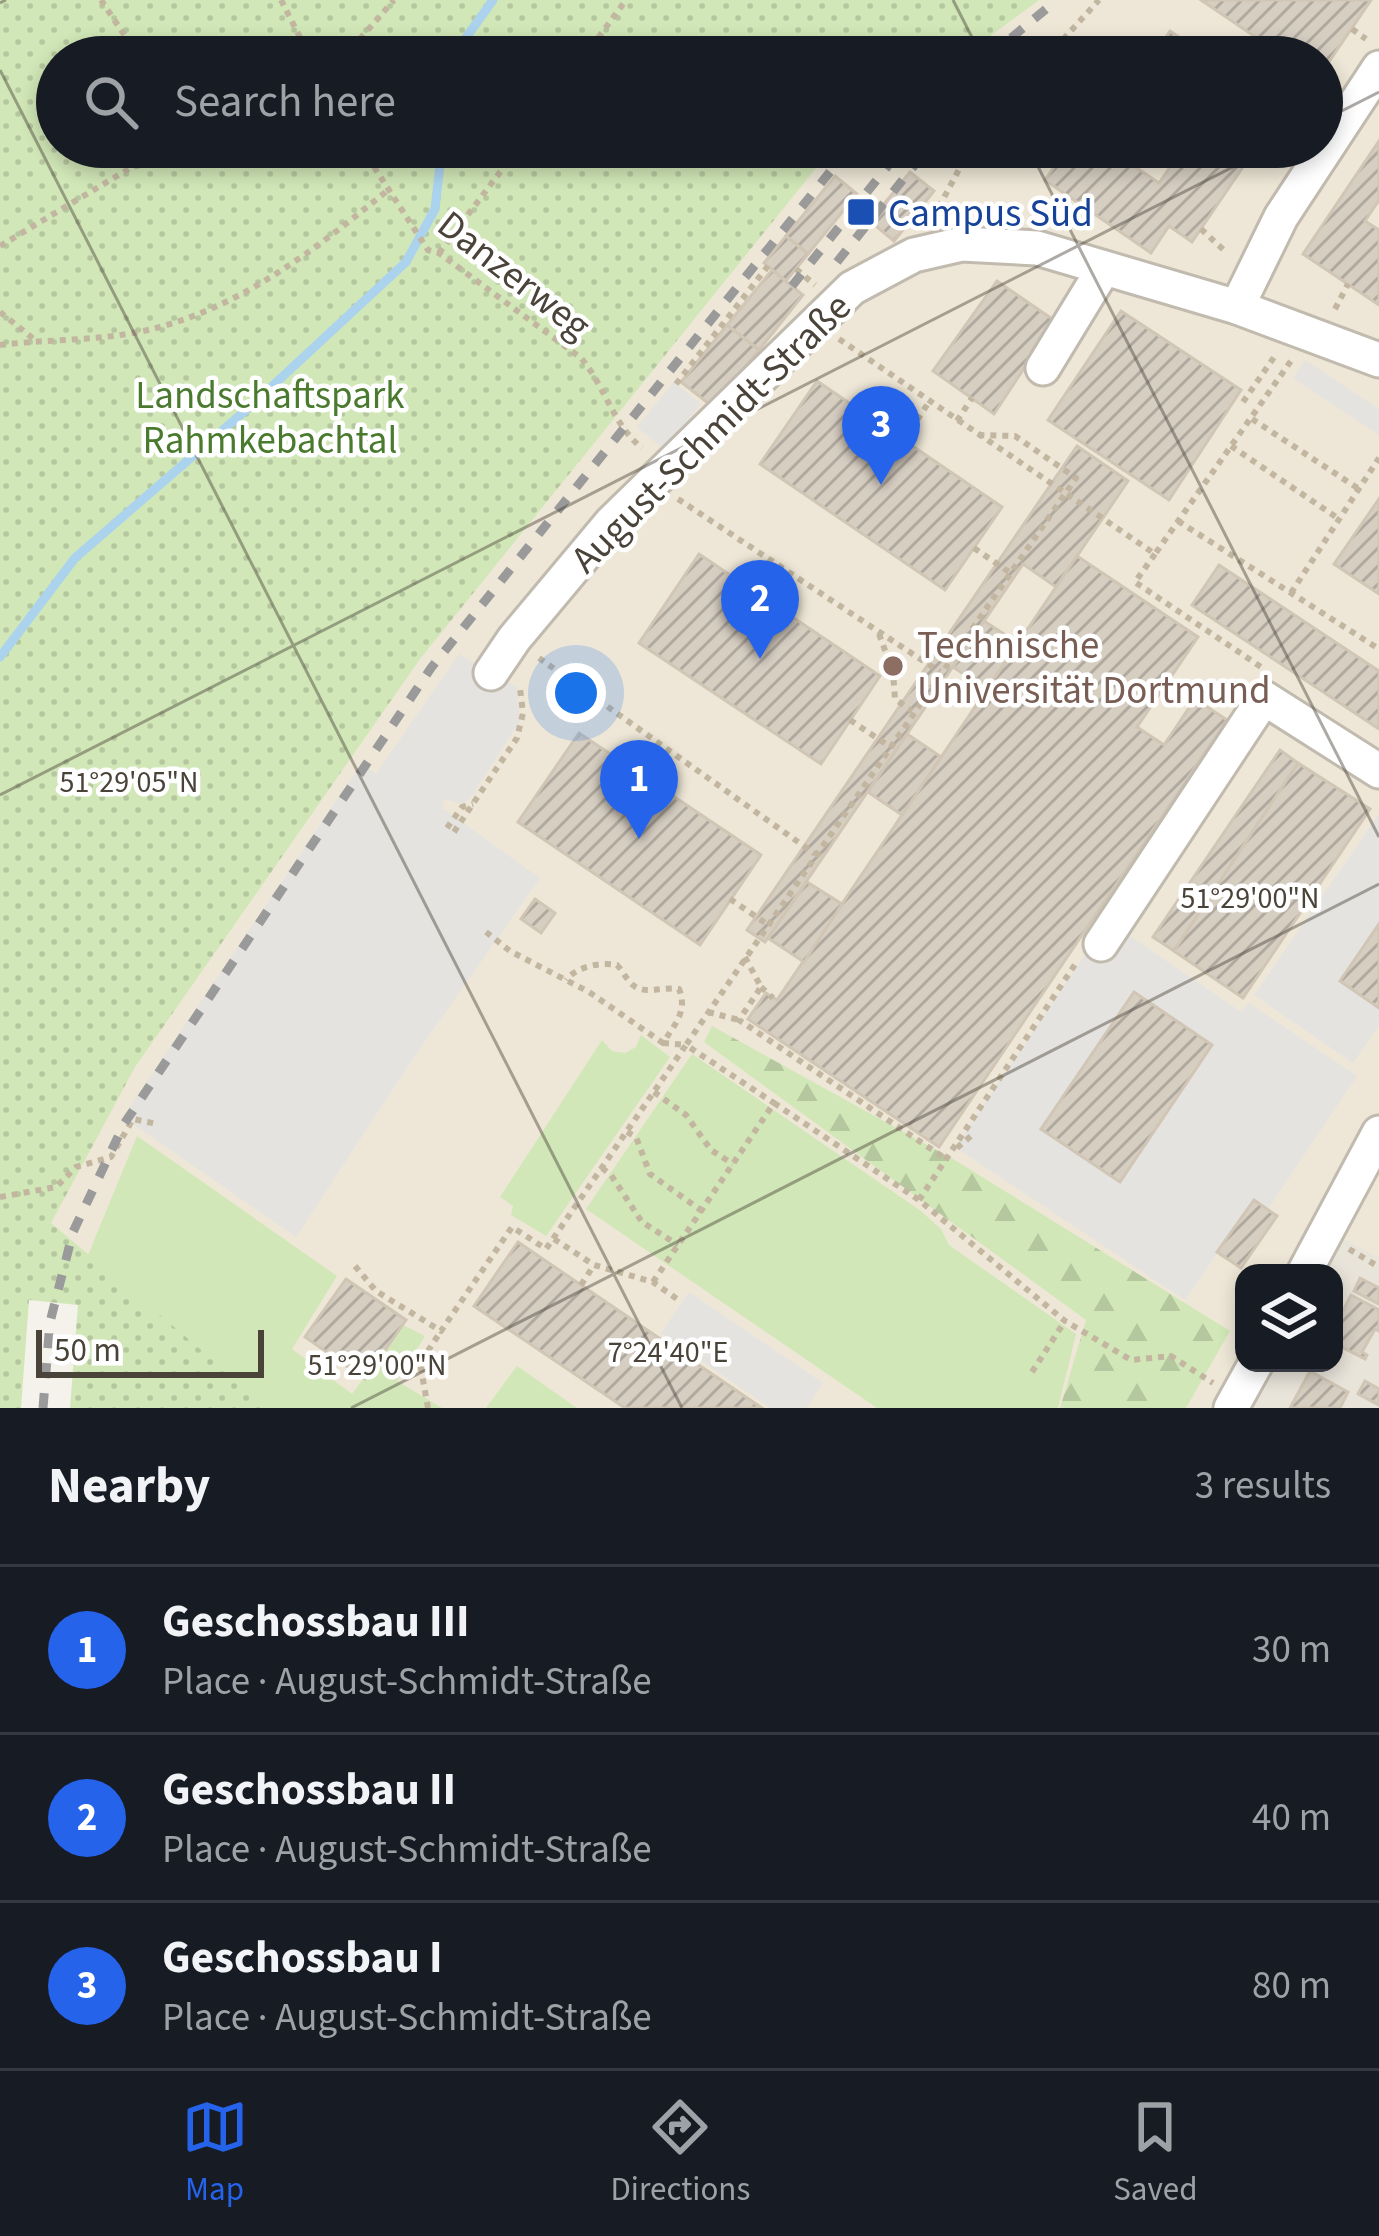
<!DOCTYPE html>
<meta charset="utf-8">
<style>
:root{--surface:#171b24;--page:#20242c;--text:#f1f3f6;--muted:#9ea1a6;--line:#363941;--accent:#2563eb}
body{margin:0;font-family:"Source Sans 3",sans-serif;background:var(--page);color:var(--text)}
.controls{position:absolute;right:36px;bottom:36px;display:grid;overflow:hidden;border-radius:24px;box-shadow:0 6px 18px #0003}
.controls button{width:108px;height:108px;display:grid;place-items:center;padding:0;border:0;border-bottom:3px solid var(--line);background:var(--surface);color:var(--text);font:60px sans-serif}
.scale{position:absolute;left:36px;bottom:30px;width:228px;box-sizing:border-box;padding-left:12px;border:6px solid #4a4339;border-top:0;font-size:33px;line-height:42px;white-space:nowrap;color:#4a4339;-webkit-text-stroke:9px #fff;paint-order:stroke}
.you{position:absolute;left:576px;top:693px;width:42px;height:42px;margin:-30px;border:9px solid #fff;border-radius:50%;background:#1a73e8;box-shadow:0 0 0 18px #1a73e833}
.badge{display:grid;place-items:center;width:78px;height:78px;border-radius:50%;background:var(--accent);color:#fff;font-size:39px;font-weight:700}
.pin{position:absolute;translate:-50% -99px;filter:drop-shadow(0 3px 6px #0008)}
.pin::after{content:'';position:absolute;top:63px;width:42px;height:36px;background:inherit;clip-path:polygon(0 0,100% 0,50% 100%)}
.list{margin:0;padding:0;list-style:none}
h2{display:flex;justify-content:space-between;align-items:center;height:156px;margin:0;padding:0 48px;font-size:51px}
h2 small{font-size:39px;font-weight:400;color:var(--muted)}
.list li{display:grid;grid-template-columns:78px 1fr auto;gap:36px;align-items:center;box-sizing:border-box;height:168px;padding:0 48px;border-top:3px solid var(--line)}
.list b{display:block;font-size:45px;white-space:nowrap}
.list p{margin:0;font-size:39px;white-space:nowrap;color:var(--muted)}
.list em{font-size:39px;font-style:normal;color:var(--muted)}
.icon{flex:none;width:66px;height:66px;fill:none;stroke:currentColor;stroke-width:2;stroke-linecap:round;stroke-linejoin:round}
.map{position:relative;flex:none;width:1379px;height:1408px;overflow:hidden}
.search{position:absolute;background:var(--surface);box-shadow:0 6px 18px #0003;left:36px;right:36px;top:36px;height:132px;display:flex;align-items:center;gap:30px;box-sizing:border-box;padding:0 42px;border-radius:66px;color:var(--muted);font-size:45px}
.sheet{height:660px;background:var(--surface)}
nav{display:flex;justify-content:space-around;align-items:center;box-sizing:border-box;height:168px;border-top:3px solid var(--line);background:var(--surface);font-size:33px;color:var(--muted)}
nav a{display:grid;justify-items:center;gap:6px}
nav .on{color:var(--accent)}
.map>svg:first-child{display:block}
.residential{fill:#e9e4da}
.education{fill:#eee7d7}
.grass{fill:#d1e7b7}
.forest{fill:url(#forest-firs)}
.park{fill:url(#park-dots)}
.parking{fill:#e4e3e0}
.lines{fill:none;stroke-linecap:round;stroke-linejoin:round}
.stream{stroke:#acd3ee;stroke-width:9}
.building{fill:url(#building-hatch);stroke:#d1c6b5;stroke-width:3}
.minor-casing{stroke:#c1baae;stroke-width:39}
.path{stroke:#c2b6a0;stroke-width:6;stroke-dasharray:6 6;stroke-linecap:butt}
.minor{stroke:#fff;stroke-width:33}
.rail{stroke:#9a9a9a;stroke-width:9;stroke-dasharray:15 15;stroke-linecap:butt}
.ticks{fill:none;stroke:#4a4339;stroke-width:3;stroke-opacity:0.45}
.transit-dot{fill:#1a4fb4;stroke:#fff;stroke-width:4.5}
.education-dot{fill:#8d6e63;stroke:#fff;stroke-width:4.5}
.labels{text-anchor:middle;stroke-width:9;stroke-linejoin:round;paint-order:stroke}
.transit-label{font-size:39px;fill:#164399;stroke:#fff;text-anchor:start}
.street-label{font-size:39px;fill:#4a4339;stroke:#fff}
.park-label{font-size:39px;fill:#4a7a2e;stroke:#fff}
.education-label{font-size:39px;fill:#785e54;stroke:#fff;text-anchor:start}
.ticks-label{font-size:30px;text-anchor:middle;fill:#4a4339;stroke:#fff;stroke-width:9;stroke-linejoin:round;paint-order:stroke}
</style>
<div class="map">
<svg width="1379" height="1408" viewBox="0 0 1379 1408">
<defs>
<pattern id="forest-firs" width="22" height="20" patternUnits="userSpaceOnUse" patternTransform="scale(3)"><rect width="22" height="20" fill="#d1e7b7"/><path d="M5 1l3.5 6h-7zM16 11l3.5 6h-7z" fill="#b5c79e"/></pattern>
<pattern id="park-dots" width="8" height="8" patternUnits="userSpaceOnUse" patternTransform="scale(3)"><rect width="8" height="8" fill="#d1e7b7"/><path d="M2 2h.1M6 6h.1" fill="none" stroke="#b5c79e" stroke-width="1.8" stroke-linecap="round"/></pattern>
<pattern id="building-hatch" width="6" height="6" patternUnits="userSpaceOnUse" patternTransform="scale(3)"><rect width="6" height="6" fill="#d7cec2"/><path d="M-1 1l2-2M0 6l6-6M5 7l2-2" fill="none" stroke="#b0a99f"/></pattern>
</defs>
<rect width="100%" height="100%" fill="#f5f2ec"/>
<path class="residential" d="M1379,1167V1408H1243L1268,1363H1334V1273H1319Z"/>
<path class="education" d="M965,0H1379V1258L1332,1232L1308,1273H1244V1363L1232,1408H209L0,1185L815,147H1322V57H886Z"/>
<g class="grass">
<path d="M641,1035L670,1057L546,1236L511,1215L513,1206L500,1197L602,1040L612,1051L625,1053L636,1047Z"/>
<path d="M692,1054L921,1211L941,1229L949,1245L1076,1334L1058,1408H877L586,1209Z"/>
<path d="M137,1136L337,1276L292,1349L352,1394L403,1325L425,1336L397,1381L442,1408H226L79,1277Z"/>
<path d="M517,1366L577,1408H486Z"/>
</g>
<path class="forest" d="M712,1026L958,1162L1230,1331L1186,1408H1060L1086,1320L704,1042Z"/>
<path class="park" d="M0,0H1039L962,57H57V147H833L420,659L135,1067L51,1223L270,1408H70L78,1305L29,1300L21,1408H0Z"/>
<g class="parking">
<path d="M1305,360L1379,409V435L1293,378Z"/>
<path d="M674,382L701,404L664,449L637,427Z"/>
<path d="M459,654L517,687L520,721L470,799L462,804L444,799L442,808L540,878L414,1057L296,1237L123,1117L361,764L376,774Z"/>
<path d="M1379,814V1025L1353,1063L1254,995Z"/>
<path d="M1108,921L1241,1012L1249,1003L1357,1076L1268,1209L1254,1200L1185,1300L955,1147Z"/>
<path d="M689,1292L823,1383L807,1408H770L661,1333Z"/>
</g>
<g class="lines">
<g class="stream">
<path d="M452,57L493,0"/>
<path d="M0,657L75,558L253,404L406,262L435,209L442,147"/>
</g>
</g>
<g class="building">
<path d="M1201,0H1371L1322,72V57H1285Z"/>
<path d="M1170,31L1209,57H1153Z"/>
<path d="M1379,141V200L1365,221L1379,230V305L1303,254Z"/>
<path d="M1068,147H1106L1159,183L1184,147H1240L1251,155L1192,242L1169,226L1151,253L1045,180Z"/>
<path d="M910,172L934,191L894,241L870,221Z"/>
<path d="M835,176L857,194L808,254L786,236Z"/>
<path d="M786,236L808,254L786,281L764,263Z"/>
<path d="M772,270L803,295L759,350L727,325Z"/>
<path d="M997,281L1055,321L994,414L933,371Z"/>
<path d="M1121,311L1241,390L1169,500L1048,420Z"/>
<path d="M727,325L759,350L713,407L681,382Z"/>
<path d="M817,381L1002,507L945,590L760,464Z"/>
<path d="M1077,446L1128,481L1056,587L1023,564L765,942L747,930Z"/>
<path d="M1379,499V594L1334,564Z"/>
<path d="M699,554L880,676L821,764L639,643Z"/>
<path d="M1077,556L1198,637L1137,727L1164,745L1195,699L1227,720L939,1147L748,1019L766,993L777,1000Z"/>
<path d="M1219,565L1379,671V729L1192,605Z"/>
<path d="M984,621L1018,643L987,689L953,667Z"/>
<path d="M579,733L761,855L700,945L518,822Z"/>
<path d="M907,734L941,757L902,815L868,792Z"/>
<path d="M1280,750L1298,763L1174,951L1153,937Z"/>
<path d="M1298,763L1370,809L1243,998L1174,951Z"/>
<path d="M807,882L842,904L804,962L768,938Z"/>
<path d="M535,899L555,913L541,933L521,919Z"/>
<path d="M1379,924V1008L1340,981Z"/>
<path d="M1134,992L1212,1045L1120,1182L1041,1129Z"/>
<path d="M1254,1200L1277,1216L1241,1268L1217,1252Z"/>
<path d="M518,1242L581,1285L762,1408H625L474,1306Z"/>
<path d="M1360,1278L1379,1288V1304L1354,1291Z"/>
<path d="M346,1279L406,1320L365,1379L305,1337Z"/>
<path d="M1351,1295L1379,1310V1331L1375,1329L1362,1352L1367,1355L1365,1359L1334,1343V1328Z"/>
<path d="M1310,1371L1348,1392L1340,1408H1290Z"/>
<path d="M1365,1381L1379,1389V1405L1358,1394Z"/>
</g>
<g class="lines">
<defs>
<g id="minor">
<path d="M1237,307L1281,217L1379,68"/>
<path d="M1043,368L1104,268"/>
<path d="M491,673L514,639L611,523L852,288L914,255L962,244L1037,248L1237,307L1379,360"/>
<path d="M1101,944L1264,698L1379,771"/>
<path d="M1304,1273L1379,1133"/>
<path d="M1231,1408L1256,1363"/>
</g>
</defs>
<use href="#minor" class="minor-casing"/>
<g class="path">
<path d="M101,0L139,57"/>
<path d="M281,0L310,57"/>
<path d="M1352,29L1366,39"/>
<path d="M344,57L394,0"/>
<path d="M584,57L626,0"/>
<path d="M1047,57L1099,0"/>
<path d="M361,147L428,250L439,253L581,358C605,386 613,425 642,448"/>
<path d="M1251,147L1280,167"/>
<path d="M933,218L971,147"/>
<path d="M1201,229L1227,253"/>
<path d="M0,246L132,167L211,147"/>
<path d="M439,253L519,147"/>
<path d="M796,269L815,285"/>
<path d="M1335,309L1348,284"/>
<path d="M0,312L35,340"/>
<path d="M839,339L1155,554L1293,358"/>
<path d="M0,345C48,339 101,341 148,330C241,308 316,249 388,190"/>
<path d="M676,384L768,266"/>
<path d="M1243,402L1277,353"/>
<path d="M1252,419L1359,489"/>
<path d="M957,421L972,398"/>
<path d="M904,440L929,402"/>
<path d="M1231,446L1339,519"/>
<path d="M678,499L940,672"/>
<path d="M1178,521L1379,649"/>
<path d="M974,548L1009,572"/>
<path d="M1155,554L1135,582L1264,669"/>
<path d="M1291,593L1379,458"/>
<path d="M879,634L893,672L895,699L912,711"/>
<path d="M539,658L815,854"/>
<path d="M850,720L889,746"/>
<path d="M447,828L462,807L473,804"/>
<path d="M454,832L517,738L523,713L520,688"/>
<path d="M730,899L767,924"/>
<path d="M486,932L510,951L589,992L663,1043C675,1024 688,1011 679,989C662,986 642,997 630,982C625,977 622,970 617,965C601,962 577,966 566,980"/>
<path d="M745,957L761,987L739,1020L946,1159"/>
<path d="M761,987L773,998"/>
<path d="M708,1012L739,1020"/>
<path d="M663,1043L686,1045L1076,478L1015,436L978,435"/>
<path d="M654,1092L686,1115L711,1150L733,1164"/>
<path d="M627,1132L636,1137L650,1174L702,1211"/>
<path d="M957,1148L971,1136"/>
<path d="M602,1168L611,1175L642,1222L678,1245"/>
<path d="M0,1197L56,1187L76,1167L111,1157L133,1119L157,1124"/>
<path d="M919,1200L1076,963"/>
<path d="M554,1239L594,1265L653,1282L680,1301"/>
<path d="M1349,1249L1379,1267"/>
<path d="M355,1266L376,1291L441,1331L512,1227L546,1249L686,1045L774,1103"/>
<path d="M653,1282L774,1103L919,1200L1065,1321L1131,1360L1171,1356L1213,1383"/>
<path d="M581,1285L594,1265"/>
<path d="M1032,1372L1065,1321"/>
<path d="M428,1408L420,1363L441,1331"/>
</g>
<use href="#minor" class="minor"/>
<g class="rail">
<path d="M988,57L1057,0"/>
<path d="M837,262L929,147"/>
<path d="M792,286L903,147"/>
<path d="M43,1408L50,1322L73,1232L124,1124L431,668L850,147"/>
</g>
</g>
<path class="ticks" d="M953,0L982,57M0,3L6,0M0,70L682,1408M1322,121L1379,92M1028,147L1379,837M0,795L1272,147M351,1408L1379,884"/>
<rect class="transit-dot" x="846" y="197" width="30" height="30" rx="6"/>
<circle class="education-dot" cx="893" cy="666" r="12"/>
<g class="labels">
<g class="transit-label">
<text x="888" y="226">Campus Süd</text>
</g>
<g class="street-label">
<text transform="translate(515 274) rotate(38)" y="14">Danzerweg</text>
<text transform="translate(710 432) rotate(-45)" y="14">August-Schmidt-Straße</text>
</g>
<g class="park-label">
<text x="270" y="408">Landschaftspark<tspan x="270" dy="45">Rahmkebachtal</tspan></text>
</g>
<g class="education-label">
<text x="917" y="658">Technische<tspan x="917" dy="45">Universität Dortmund</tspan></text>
</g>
</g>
<g class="ticks-label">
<text x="129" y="792">51°29'05"N</text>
<text x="1250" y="908">51°29'00"N</text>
<text x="668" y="1362">7°24'40"E</text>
<text x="377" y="1375">51°29'00"N</text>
</g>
</svg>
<div class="controls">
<button><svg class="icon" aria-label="layers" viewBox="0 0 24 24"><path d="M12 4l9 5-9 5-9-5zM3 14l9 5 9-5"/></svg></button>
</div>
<div class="scale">50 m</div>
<div class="you"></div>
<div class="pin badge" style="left:639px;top:839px">1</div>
<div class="pin badge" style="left:760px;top:659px">2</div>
<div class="pin badge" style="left:881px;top:485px">3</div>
<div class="search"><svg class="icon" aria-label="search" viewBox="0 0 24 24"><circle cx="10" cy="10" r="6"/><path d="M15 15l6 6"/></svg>Search here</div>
</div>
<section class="sheet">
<h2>Nearby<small>3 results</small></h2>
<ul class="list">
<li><span class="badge">1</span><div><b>Geschossbau III</b><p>Place · August-Schmidt-Straße</p></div><em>30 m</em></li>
<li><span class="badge">2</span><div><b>Geschossbau II</b><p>Place · August-Schmidt-Straße</p></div><em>40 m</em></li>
<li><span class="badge">3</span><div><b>Geschossbau I</b><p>Place · August-Schmidt-Straße</p></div><em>80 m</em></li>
</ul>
</section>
<nav>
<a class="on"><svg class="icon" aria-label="map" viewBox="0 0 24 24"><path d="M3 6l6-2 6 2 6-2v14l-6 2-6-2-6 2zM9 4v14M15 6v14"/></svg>Map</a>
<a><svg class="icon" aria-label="directions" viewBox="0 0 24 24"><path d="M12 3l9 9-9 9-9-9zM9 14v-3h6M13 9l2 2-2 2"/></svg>Directions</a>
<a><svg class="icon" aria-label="saved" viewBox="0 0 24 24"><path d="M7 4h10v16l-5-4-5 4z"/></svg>Saved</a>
</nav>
